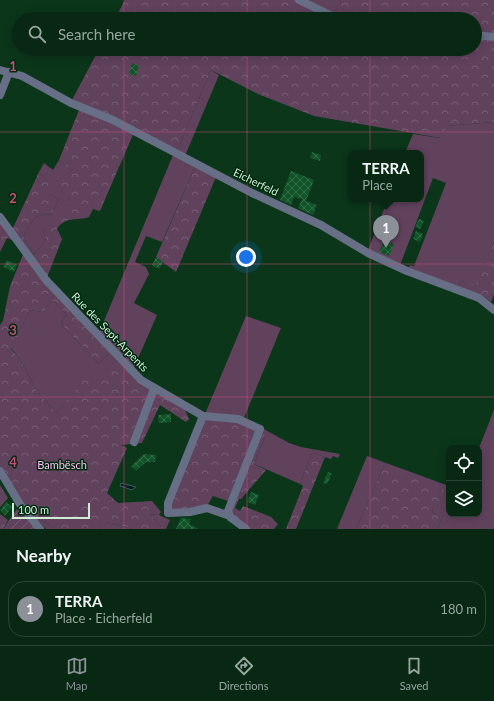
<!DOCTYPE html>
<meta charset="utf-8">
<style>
:root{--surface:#082814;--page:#11301d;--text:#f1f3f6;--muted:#98a6a0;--line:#294434;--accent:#8c9099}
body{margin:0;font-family:Lato,sans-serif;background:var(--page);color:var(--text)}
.controls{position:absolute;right:12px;bottom:12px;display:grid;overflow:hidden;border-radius:8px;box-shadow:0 2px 10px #0003}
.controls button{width:36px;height:36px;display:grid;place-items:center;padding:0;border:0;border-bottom:1px solid var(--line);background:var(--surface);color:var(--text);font:20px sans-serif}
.scale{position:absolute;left:12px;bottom:10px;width:78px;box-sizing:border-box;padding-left:4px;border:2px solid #cfebd4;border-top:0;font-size:11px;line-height:14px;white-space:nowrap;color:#cfebd4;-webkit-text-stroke:3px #002b10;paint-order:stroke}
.you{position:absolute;left:246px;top:257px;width:14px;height:14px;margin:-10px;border:3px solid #fff;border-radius:50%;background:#1a73e8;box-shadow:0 0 0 6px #1a73e833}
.badge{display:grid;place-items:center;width:26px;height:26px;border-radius:50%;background:var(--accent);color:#fff;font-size:13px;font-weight:700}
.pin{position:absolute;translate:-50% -33px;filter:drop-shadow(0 1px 2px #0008)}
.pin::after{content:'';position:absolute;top:21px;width:14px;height:12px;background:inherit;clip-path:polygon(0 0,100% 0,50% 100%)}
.popup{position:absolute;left:348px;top:150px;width:76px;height:52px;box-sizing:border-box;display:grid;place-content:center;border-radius:8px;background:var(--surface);filter:drop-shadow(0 1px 3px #0005);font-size:13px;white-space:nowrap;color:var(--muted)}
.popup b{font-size:15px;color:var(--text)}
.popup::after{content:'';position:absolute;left:50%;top:100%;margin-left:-8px;border:8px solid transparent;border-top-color:var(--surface)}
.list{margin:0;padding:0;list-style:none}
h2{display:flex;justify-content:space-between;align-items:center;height:52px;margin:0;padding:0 16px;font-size:17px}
h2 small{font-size:13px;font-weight:400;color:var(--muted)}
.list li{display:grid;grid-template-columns:26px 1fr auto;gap:12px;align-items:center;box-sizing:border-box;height:56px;margin:0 8px 8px;padding:0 8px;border:1px solid var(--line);border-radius:16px}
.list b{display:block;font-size:15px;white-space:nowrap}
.list p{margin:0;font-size:13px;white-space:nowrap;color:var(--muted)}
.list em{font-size:13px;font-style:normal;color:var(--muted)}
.icon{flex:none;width:22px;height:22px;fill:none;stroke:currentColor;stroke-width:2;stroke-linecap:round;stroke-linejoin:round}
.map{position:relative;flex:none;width:494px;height:529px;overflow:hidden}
.search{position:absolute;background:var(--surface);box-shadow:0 2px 10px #0003;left:12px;right:12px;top:12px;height:44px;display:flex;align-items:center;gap:10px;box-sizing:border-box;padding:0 14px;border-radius:22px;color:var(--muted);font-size:15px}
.sheet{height:116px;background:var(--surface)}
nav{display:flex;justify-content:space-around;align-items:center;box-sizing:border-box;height:56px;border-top:1px solid var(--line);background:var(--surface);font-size:11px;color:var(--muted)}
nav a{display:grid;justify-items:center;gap:2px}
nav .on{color:var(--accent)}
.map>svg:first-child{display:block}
.grass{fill:#61425d;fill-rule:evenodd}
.forest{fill:url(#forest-crowns)}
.garden{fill:url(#garden-furrows)}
.water{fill:url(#water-waves);stroke:#3e5957}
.building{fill:url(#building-cross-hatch)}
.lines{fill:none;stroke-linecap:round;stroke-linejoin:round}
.minor{stroke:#676f86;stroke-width:8}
.grid{fill:none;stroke:#c54d79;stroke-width:1;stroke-opacity:0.55}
.labels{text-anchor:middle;stroke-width:3;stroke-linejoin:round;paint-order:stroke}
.street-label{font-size:11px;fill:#cfebd4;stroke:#002b10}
.park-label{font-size:11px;fill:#febff5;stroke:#002b10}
.grid-label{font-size:13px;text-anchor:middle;font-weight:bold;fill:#c54d79;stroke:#002b10;stroke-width:3;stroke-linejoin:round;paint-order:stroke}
</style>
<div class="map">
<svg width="494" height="529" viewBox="0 0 494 529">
<defs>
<pattern id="forest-crowns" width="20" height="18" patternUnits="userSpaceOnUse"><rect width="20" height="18" fill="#61425d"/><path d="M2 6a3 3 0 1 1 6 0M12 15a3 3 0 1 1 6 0" fill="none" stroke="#775d73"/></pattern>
<pattern id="garden-furrows" width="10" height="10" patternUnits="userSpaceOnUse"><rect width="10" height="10" fill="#61425d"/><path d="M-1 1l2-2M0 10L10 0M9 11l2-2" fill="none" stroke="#775d73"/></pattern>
<pattern id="water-waves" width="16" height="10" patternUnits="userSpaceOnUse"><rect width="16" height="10" fill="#001b21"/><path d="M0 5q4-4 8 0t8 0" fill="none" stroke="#243c40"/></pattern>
<pattern id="building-cross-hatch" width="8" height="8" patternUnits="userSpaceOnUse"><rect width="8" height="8" fill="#12542a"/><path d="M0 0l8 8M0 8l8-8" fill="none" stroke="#336d48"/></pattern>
</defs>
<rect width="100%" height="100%" fill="#0b361a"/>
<g class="grass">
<path d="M299,0H341L332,17Z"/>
<path d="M211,70L219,75L185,156L254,192V194L321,225L322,223L368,250L388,199H421V153H405L413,134L440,138L446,126L494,122V242L475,286L462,281L458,285L459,288C472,293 494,296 494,313L478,301L404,272L367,255L318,226L195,167L162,242L146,236L135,262L146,267L149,274L134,303L157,315L133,370C151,387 181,406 205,414L246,316L281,328L244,418L289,443L301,447L340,454L338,458L333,456L331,459L312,453L300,484L254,464L266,434C247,418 226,418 203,416V418L140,382L117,360L95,380L89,375L56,413L36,390L20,359L11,348L30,310L44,312L50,302L54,301L66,314L61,324L99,364L108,354L107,349L55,293L46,280L47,278L99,333L173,155L133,134L135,130L177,151ZM433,178L446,183L414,266L410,265L407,271L399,268Z"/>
<path d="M59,160L72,171C69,186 71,202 63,215C59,221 49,226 43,231L46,240L34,255L26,243L24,236C30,223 35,212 51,215L59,200L49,193V182L39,172L44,163L53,170Z"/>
<path d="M494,410V529H437L441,520L432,511L435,503L443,506L384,466L356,529H337L367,456L449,486V514H479V448Z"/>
<path d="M150,514L159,515L170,520L166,529L158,524Z"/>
<path d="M33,516L57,529H46Z"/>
<path d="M107,522L133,529H99Z"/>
</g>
<g class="forest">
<path d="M125,0H299L332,17L341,0H494V122L447,126L441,138L314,116L258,94L211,70L177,151L135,130L100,211L93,209L89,217C77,221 65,216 57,229L62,239L46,280L107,349L108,354L99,364L61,324L66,314L54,301L50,302L44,312L30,310L11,349L20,359L36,390L56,413L89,374L95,379L117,360L184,408L189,419L186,422L160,405L142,443L121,445L127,448L107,493L118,503L152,501L161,512L159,515L150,514L158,524L166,529H133L107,522L99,529H57L33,516L23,504L0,466V325L3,321L10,286L25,250L20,243L7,238L0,252V221L13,228L39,172L49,182V193L59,200L51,215C35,212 30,223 24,236L26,243L34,255L46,240L43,231C60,218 70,211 69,188L61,187L57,179L59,171H72L59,160L81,105L72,100L99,49H475V19H115Z"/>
<path d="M195,167L216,177L176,272L156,257Z"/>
<path d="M494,242V294L491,302L484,297L459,288L458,285L462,281L475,285Z"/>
<path d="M203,416C226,418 247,419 266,434L254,464L266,470L241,499H239L235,508L240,511L243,506L271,517L278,524L274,529H245L230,517L231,502L213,496L207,506L172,511L168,503Z"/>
<path d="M312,453L325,457L296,529H286L303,486L300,484Z"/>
<path d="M384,466L447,491L443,506L435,504L432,511L441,520L437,529H356Z"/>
<path d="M0,485L8,498L0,507Z"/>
<path d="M0,514L8,520L3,529H0Z"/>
</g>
<path class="garden" d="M17,509L36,529H3Z"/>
<path class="water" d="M121,483L136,487L132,490L120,486Z"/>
<g class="building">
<path d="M132,63L139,66L136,76L129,74Z"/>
<path d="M312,152L321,155L320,161L310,158Z"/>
<path d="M291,171L314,180L306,201L317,205L313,215L298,208L302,199L294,197L291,205L280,200Z"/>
<path d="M419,219L424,221L420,229L415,227Z"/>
<path d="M416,231L423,234L420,242L413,239Z"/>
<path d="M384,240L394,244L389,256L379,252Z"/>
<path d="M156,257L163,262L159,269L152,265Z"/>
<path d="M7,260L17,265L14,272L3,267Z"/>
<path d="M171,414V422L159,423L158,415Z"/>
<path d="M144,454L156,455L155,462H146L136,471L131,466Z"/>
<path d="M328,472L332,473L327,484L323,483Z"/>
<path d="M251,492L259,495L255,505L247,502Z"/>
<path d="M6,502L12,507L5,516L0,510Z"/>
<path d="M181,518L191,519L189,524L199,529H176Z"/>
</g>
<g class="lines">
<g class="minor">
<path d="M299,0L338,19"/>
<path d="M475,35L494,37"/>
<path d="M0,70L22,76L71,103L113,120L252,193L321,225L368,253L407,271L479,298L494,310"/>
<path d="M0,95L9,72"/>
<path d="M0,217L46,280L141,380L203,416L238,419L260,429L228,511L230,517L246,529"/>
<path d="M203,416L168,503V513L190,512L207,508L227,515"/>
<path d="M134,442L154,389"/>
<path d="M0,471L21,506L40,529"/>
</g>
</g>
<path class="grid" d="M124,0V19M247,0V19M370,0V19M124,49V529M247,49V529M370,49V529M0,132H494M0,264H494M0,397H494"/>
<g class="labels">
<g class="street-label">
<text transform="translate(256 182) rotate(26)" y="4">Eicherfeld</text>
<text transform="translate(110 332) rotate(46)" y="4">Rue des Sept-Arpents</text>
</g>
<g class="park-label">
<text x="62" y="469">Bambësch</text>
</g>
</g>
<g class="grid-label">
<text x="13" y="71">1</text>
<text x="13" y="203">2</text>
<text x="13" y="335">3</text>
<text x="13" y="467">4</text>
</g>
</svg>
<div class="controls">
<button><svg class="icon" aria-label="locate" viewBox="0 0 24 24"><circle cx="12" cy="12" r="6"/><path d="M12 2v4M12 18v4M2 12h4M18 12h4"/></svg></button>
<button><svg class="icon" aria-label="layers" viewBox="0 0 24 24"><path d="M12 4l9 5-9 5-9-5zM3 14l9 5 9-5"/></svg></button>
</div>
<div class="scale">100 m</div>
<div class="you"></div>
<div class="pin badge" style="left:386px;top:248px">1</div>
<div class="popup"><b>TERRA</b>Place</div>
<div class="search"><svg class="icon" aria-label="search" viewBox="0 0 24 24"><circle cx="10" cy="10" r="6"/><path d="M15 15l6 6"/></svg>Search here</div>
</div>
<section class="sheet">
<h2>Nearby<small></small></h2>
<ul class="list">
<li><span class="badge">1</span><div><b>TERRA</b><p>Place · Eicherfeld</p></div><em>180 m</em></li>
</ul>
</section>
<nav>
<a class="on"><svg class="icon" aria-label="map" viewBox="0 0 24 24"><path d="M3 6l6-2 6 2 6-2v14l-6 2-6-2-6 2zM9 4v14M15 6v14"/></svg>Map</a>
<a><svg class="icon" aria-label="directions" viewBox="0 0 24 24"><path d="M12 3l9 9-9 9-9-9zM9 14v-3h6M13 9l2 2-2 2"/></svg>Directions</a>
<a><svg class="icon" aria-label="saved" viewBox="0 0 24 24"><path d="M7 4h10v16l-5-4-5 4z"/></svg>Saved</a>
</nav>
